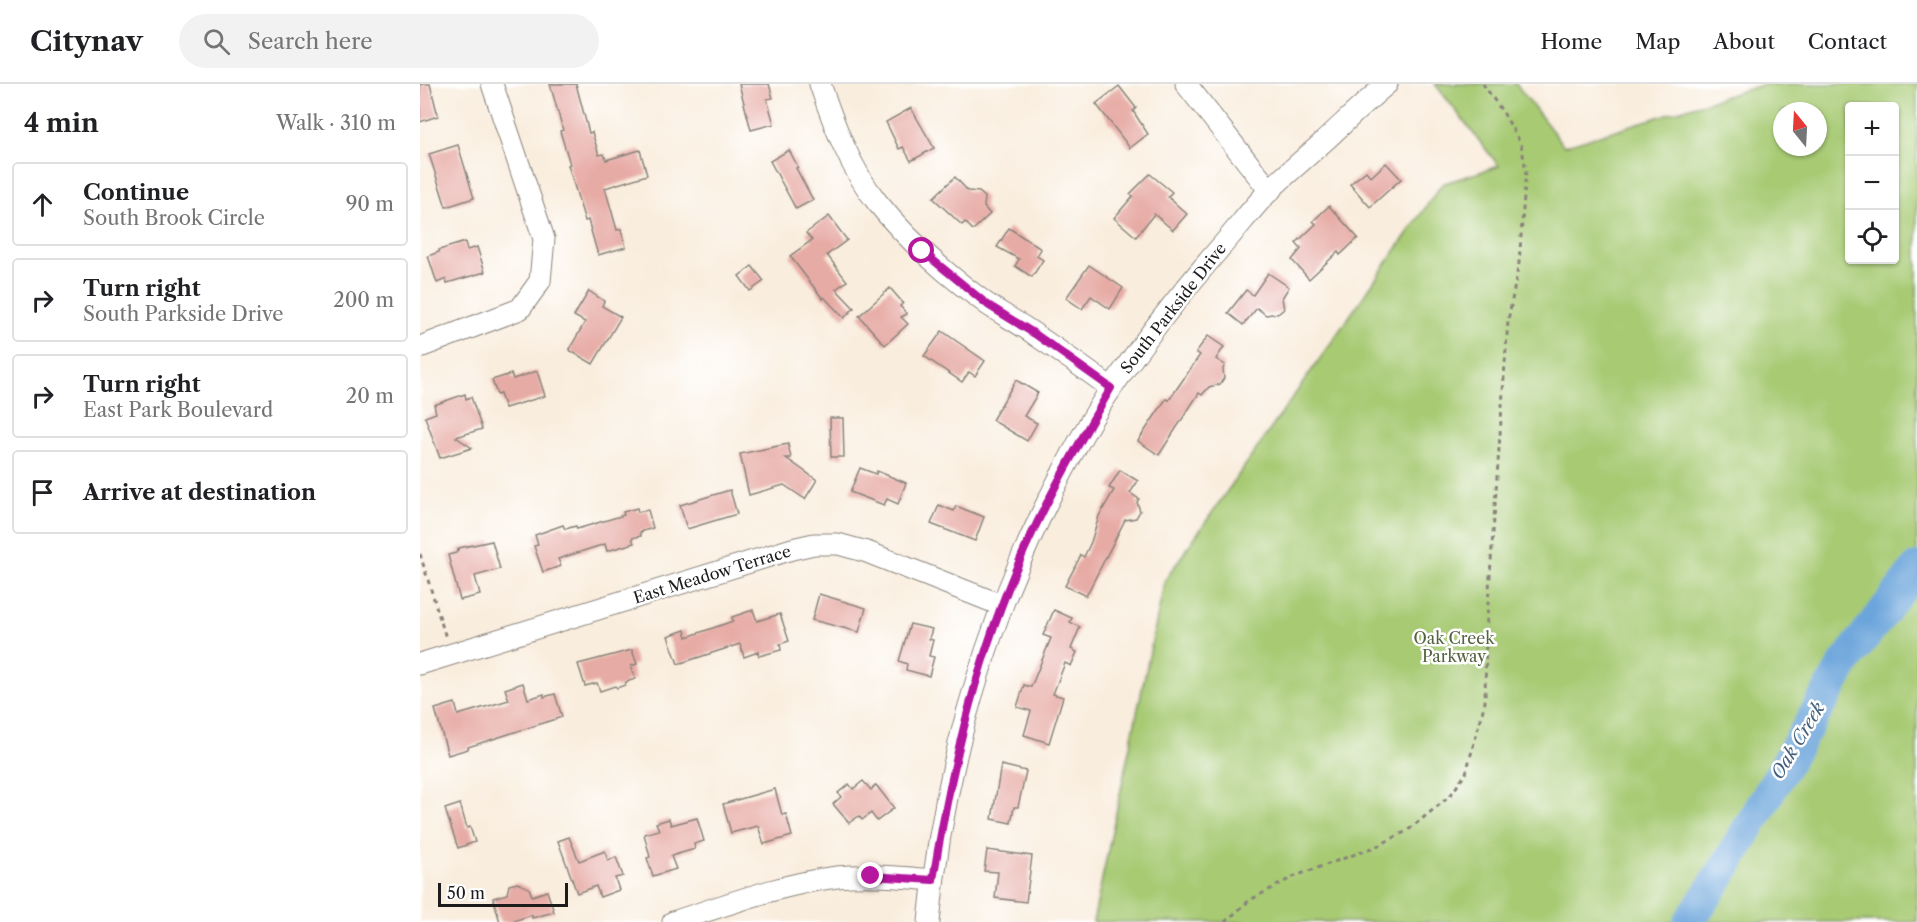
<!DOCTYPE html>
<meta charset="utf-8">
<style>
:root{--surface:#fff;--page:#f2f2f2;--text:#202124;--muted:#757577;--line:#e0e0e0}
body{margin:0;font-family:"Libre Caslon Text",serif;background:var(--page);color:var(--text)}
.controls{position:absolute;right:18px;top:18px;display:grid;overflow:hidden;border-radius:6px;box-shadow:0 2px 4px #0004}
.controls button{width:54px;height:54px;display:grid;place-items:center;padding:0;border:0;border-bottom:2px solid var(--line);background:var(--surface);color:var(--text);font:30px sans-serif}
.compass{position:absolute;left:1353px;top:18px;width:54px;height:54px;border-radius:50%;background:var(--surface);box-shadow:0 2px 4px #0004;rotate:342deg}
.scale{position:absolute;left:18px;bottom:15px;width:130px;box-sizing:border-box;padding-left:6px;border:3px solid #1c1c1c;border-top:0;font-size:16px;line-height:21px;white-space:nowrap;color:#1c1c1c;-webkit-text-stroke:4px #fff;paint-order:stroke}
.stop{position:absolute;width:18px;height:18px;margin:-14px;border:4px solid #b5179e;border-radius:50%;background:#fff}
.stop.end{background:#b5179e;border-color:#fff;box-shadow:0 2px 6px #0008}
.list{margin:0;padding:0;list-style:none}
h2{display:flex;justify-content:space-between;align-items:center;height:78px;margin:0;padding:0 24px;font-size:26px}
h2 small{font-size:20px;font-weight:400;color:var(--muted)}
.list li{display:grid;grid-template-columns:39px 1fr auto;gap:18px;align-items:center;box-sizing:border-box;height:84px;margin:0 12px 12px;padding:0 12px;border:2px solid var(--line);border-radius:6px}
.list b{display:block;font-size:22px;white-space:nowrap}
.list p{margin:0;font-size:20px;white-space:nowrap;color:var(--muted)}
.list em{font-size:20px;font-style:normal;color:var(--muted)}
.icon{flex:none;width:33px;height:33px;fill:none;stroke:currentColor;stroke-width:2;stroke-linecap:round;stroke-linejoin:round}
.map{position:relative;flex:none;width:1497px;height:838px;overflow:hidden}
header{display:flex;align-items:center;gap:36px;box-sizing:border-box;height:84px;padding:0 30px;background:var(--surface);border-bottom:2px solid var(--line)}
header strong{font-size:28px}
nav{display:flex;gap:33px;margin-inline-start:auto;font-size:21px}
.search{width:420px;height:54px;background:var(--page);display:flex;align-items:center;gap:15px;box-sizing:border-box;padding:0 21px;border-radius:33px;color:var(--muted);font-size:22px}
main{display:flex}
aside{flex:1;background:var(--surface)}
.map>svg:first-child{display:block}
.green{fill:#a7ca73;stroke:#627348;stroke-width:1.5;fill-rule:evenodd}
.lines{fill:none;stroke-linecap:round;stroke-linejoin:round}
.river{stroke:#6ca5db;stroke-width:32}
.building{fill:#e7aba5}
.minor-casing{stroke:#8a847c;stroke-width:23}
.path{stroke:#8a847c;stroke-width:3;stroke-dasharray:4.5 4.5;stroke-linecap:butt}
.minor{stroke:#fff;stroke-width:21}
.route{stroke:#b5179e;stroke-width:8}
.labels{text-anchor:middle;stroke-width:5;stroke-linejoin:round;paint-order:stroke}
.street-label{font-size:16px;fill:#1c1c1c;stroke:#fff}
.park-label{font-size:16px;fill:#54623f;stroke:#fff}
.water-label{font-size:18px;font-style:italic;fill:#44607c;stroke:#fff}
</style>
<header>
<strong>Citynav</strong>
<div class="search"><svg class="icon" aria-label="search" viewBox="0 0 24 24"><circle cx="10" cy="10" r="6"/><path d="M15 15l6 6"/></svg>Search here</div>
<nav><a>Home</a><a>Map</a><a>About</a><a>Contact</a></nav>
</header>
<main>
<aside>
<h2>4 min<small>Walk · 310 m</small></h2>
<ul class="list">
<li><svg class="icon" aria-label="ahead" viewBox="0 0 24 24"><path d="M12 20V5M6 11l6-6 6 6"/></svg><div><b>Continue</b><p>South Brook Circle</p></div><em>90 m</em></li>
<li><svg class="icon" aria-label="right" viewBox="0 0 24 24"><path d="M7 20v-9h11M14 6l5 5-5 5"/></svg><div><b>Turn right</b><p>South Parkside Drive</p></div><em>200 m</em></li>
<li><svg class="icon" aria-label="right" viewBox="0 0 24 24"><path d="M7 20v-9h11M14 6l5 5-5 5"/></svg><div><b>Turn right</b><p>East Park Boulevard</p></div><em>20 m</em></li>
<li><svg class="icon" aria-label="arrive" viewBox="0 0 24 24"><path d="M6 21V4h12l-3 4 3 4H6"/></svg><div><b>Arrive at destination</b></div></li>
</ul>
</aside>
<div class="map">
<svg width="1497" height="838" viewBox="0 0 1497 838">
<rect width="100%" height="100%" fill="#fff"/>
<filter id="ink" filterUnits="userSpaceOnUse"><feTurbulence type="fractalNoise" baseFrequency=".0167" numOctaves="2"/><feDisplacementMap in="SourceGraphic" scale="12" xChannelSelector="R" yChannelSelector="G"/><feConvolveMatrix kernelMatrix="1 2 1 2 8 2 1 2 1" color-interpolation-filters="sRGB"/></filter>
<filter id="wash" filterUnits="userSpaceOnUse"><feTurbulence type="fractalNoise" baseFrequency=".008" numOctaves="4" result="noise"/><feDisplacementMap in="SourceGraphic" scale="24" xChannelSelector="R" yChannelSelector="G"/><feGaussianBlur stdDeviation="1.35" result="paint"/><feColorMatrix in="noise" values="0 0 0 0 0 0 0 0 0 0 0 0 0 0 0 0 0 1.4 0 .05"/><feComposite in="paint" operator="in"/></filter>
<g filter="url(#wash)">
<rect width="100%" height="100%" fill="#f9eddd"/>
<path class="green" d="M1015,0H1096L1144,62L1345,0H1497V838H673L745,496L1022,100L1079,82ZM1430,22H1474V176H1430ZM1362,27H1398V63H1362Z"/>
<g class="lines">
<path class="river" d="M1269,838L1305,784L1426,577L1497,484"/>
</g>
<g id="blocks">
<g class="building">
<path d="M0,0H10L18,32L0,38Z"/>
<path d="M130,0H156L169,49L172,48L179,71L184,70L186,76L220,66L227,91L185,104L197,146L201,145L206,163L178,171L168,136L165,137L148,81L150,80L140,47L143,46Z"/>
<path d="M319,0H349L353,14L347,15L354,40L331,46Z"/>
<path d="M699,2L716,24L713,27L728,50L710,64L676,20Z"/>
<path d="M491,24L514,64L491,77L483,63L479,65L466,38Z"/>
<path d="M38,61L54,114L26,123L9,70Z"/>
<path d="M369,66L378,83L376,84L393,116L376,125L350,77Z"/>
<path d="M966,79L981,95L950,123L930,100L946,87L951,93Z"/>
<path d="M730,90L752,108L748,113L767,130L753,146L734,130L716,153L694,134L713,112L710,110Z"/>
<path d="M535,93L548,107L559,108L565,113L564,123L570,130L553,146L545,138L542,141L513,114Z"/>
<path d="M909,122L938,154L920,171L918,168L889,195L872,176L881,165L876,159L896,140L893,137Z"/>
<path d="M409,132L427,156L407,171L427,197L416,205L434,224L424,234L404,213L403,215L370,172L392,156L386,149Z"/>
<path d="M589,144L621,165L617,172L623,176L612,193L595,182L599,175L577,163Z"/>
<path d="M45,158L47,166L57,163L65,188L27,199L26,195L17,199L8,172L19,168V166Z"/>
<path d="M669,181L703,204L690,225L671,212L662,225L646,214Z"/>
<path d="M332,182L344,197L330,207L319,192Z"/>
<path d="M848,189L869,203L862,214L864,225L859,229L846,231L837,224L823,241L808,229L826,206L833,211Z"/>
<path d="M470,204L483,219L480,222L487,230L481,233L488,240L465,261L439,232Z"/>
<path d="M169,207L184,217L182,222L201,233L173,280L149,266L165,238L154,232Z"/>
<path d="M522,247L565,277L555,292L549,288L542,298L504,272Z"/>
<path d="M788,252L804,263L796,275L805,281L803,285L804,294L800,300L789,303L782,311L779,309L739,371L718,357L746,315L749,316L771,284L780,271L776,268Z"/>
<path d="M117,287L125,312L85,324L80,310L77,311L72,296L91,290L93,295Z"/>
<path d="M596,296L618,309L604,332L617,339L607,357L572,336Z"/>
<path d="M45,310L46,315L51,313L62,345L36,353L52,364L20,374L5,333L16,329L14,321Z"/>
<path d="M410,334H423L424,373H411Z"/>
<path d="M368,360L371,374H366L397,396L385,415L364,401L329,411L320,370Z"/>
<path d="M440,384L456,390L457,387L486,399L478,420L467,415L464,421L430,408Z"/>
<path d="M700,386L718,397L710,409L719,415L717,418L720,427L716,434L705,436L666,512L645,502L661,471L664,473L671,458L679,432L694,406L689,404Z"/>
<path d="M310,406L317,430L267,445L260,421Z"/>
<path d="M519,421L534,427L536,422L564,433L555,457L511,440Z"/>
<path d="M217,424L218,428L228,426L233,444L220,448L221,452L212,454L214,459L187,467L185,460L138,475L141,482L123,488L114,462L118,461L115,451L143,441L145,445L156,442L157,445L204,431L203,428Z"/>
<path d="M72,457L80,485L55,492L60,511L40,516L28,471L36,469L39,464Z"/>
<path d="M399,510L446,524L439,548L392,536Z"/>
<path d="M333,526L337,537L360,530L369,557L360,560L361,566L339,572L338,568L324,573L320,560L258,580L248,552L265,546L267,553L313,537L312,533Z"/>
<path d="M634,526L652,534L650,538L660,543L651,565L657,568L651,582L645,579L633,610L643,613L629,659L604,651L611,627L597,623L604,601L611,603L631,554L623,551Z"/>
<path d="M490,540L512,545L509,555L513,556L509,572L514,573L509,592L486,586L487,580L479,577Z"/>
<path d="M212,566L217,580L211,582L215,595L206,598L205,601L197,604L195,602L180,607L177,599L165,602L158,580Z"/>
<path d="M103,599L108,615L124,610V613L135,610L142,633L48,663V665L28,671L15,625L35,619L38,631L89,616L85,605Z"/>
<path d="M581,681L606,687L598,723H594L591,739L572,735Z"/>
<path d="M443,697L451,706L456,701L474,724L457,737L451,729L442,736L439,732L429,739L413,720L421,713L418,709L429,700L433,705Z"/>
<path d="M355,705L362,731L366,730L372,752L344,760L338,742L311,749L303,720Z"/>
<path d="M40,720L47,744L50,743L55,758L38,764L25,725Z"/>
<path d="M277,734L284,757L274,760L275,765L251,772L256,785L233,792L227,774L230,773L224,750L239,746L236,739L249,735L251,741Z"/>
<path d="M149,753L159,777L185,767L188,777L196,773L203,792L195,794L199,806L180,813L176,802L157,809L138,757Z"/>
<path d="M567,766L612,772L606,818L575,814L578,788L564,787Z"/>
<path d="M97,799L109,804L112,812L127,807L134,828L112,834V831L90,838H80L73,814L87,810L89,801Z"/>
</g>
</g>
</g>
<g filter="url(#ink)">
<use href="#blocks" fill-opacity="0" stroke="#8a847c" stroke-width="1.5"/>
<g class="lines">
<defs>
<g id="minor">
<path d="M400,0C414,41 430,84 457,118C488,157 527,191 567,220C583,231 601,240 617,252C642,269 667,286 691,304"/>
<path d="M766,0L850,107"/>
<path d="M0,263L100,225L120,197L124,155L72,0"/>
<path d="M0,580L372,465L394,460H418L447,468L581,521"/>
<path d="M253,838C306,821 361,800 417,793C448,790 481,793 513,796"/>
<path d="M509,838C522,695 561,556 623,427C644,384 666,341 693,302C727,252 765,204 805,158C820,141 834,122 850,106C866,90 884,75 901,60C923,40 944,19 967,0"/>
</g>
</defs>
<use href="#minor" class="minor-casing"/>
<g class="path">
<path d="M0,470L26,554"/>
<path d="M805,838L830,816L875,792L955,763L987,747L1030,712L1046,689L1065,618L1066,548L1088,237L1099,179L1106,86L1101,60L1084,30L1063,0"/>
</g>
<use href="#minor" class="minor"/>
</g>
</g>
<g class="lines" filter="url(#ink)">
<path class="route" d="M451,792L513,796C528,702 548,611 581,523C609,446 650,374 691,304L615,250L568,221L502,167"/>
</g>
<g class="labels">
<g class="street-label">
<text transform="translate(753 224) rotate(-52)" y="6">South Parkside Drive</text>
<text transform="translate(292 490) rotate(-17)" y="6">East Meadow Terrace</text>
</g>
<g class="park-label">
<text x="1034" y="560">Oak Creek<tspan x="1034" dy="18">Parkway</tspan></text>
</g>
<g class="water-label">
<text transform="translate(1378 657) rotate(-59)" y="6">Oak Creek</text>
</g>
</g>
</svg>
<div class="controls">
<button>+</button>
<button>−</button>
<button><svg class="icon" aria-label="locate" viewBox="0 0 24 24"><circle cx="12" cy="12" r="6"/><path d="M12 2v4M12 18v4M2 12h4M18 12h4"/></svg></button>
</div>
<svg class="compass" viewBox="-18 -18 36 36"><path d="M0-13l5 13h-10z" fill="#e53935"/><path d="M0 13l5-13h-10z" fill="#757577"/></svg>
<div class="scale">50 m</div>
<div class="stop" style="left:502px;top:167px"></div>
<div class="stop end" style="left:451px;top:792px"></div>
</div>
</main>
